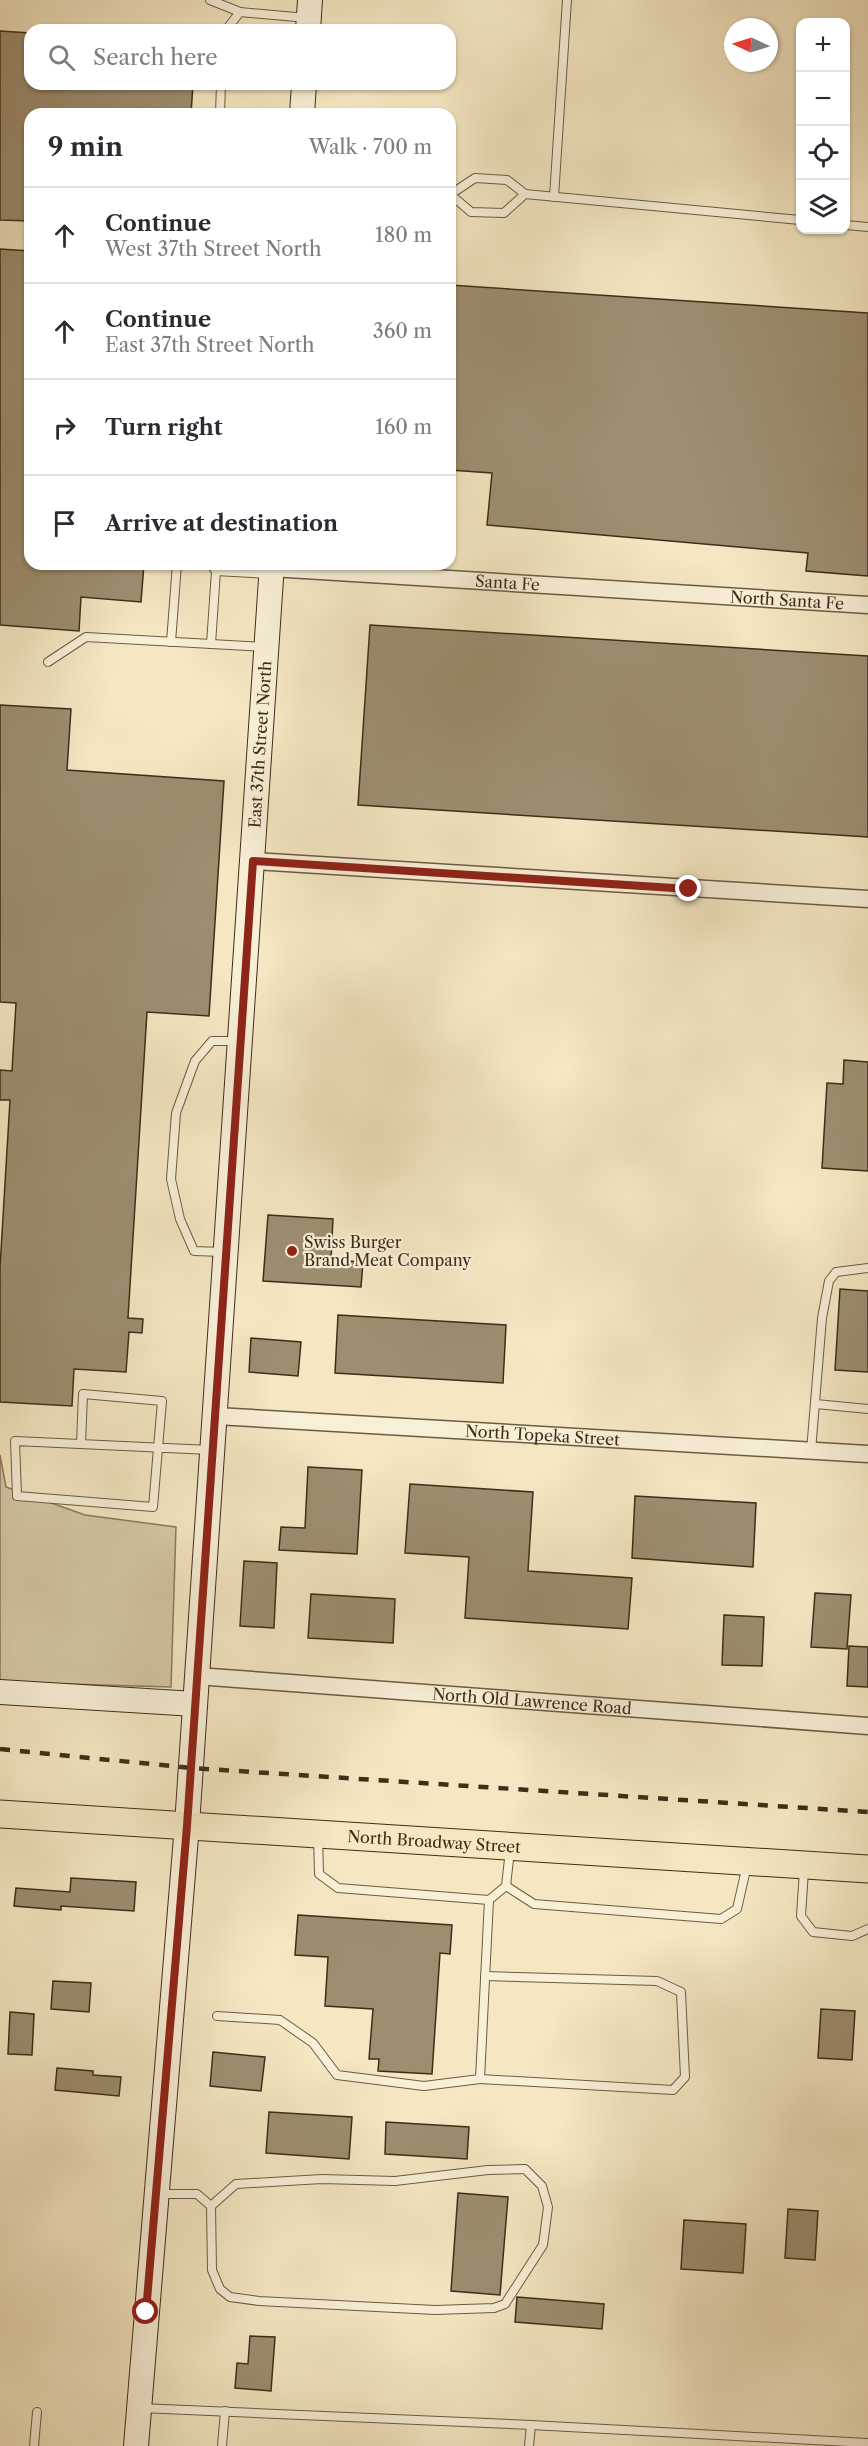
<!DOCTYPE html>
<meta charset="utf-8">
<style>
:root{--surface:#fff;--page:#f7f7f7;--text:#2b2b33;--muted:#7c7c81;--line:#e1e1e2}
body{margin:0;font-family:"Libre Caslon Text",serif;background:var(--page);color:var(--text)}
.controls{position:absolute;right:18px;top:18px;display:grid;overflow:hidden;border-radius:12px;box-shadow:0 2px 4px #0004}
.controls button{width:54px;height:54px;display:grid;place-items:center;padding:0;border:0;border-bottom:2px solid var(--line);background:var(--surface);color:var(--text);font:30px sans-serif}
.compass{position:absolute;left:724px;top:18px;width:54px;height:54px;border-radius:50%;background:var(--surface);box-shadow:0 2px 4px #0004;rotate:274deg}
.stop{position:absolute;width:18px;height:18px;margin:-14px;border:4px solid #8f2418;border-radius:50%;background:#fff}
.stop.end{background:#8f2418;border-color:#fff;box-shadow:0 2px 6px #0008}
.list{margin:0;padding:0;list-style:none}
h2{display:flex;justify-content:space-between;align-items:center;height:78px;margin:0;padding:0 24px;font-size:26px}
h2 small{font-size:20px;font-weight:400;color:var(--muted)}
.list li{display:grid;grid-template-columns:39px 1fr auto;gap:18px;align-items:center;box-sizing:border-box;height:96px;padding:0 24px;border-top:2px solid var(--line)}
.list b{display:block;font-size:22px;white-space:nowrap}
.list p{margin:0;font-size:20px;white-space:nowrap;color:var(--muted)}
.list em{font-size:20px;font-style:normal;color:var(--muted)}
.icon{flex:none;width:33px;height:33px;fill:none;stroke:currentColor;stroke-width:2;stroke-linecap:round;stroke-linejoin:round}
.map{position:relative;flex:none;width:868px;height:2446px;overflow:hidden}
.search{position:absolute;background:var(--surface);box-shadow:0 2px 4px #0004;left:24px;top:24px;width:432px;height:66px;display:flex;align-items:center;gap:15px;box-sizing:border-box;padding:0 21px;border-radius:18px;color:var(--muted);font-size:22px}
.panel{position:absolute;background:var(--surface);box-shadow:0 2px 4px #0004;left:24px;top:108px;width:432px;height:462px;border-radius:18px}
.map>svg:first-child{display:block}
.green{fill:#d5c7a5;stroke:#8a7a5e;stroke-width:1.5}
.building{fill:#9d8e70;stroke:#3f2d18;stroke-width:1.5}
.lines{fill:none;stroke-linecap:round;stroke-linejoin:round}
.lane-casing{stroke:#6c5c42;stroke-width:10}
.street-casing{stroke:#6c5c42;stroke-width:19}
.secondary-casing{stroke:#3f2d18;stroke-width:26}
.primary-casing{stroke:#3f2d18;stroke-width:29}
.lane{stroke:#f8efd7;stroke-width:8}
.street{stroke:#f8efd7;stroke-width:16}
.secondary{stroke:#f8efd7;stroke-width:24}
.primary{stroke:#f4e7c2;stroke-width:27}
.rail{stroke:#3f2d18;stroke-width:4.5;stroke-dasharray:10 10;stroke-linecap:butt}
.route{stroke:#8f2418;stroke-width:8}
.poi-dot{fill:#8f2418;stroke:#f8efd7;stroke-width:2}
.labels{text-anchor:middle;stroke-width:4.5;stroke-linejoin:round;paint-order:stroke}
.street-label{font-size:16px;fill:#3f2d18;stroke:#f8efd7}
.poi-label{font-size:16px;fill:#3f2d18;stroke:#f8efd7;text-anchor:start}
</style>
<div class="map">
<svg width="868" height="2446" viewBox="0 0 868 2446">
<rect width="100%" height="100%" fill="#f4e7c2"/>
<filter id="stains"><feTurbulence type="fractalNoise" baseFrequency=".00333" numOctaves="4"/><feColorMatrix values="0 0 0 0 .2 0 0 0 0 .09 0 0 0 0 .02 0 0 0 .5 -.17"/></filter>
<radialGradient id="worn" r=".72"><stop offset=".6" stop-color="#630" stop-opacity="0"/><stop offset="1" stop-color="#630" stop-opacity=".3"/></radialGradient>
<path class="green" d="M0,1455L6,1487L85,1515L176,1527L171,1687L0,1682Z"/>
<g class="building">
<path d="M0,31L30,33V84H193L191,114H30V221L0,220Z"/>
<path d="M0,249L30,251V564H144L141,602L81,597L79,631L0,625Z"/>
<path d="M450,285L868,313V576L806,571L808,553L487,525L492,473L450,470Z"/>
<path d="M370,625L868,656V837L358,805Z"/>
<path d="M0,705L71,709L67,770L224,781L209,1016L147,1012L128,1318L143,1319L142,1333L129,1332L126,1372L74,1369L72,1406L0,1402V1267L10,1100H0V1070L12,1071L16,1003L0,1002Z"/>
<path d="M844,1060L868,1062V1171L822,1168L827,1083L843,1084Z"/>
<path d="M268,1215L333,1219L331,1260L363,1262L361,1287L263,1281Z"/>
<path d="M840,1289L868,1291V1372L835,1370Z"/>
<path d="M338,1315L506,1325L503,1383L335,1373Z"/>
<path d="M251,1338L301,1342L298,1376L249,1372Z"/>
<path d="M308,1467L362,1470L357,1554L279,1550L281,1527L305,1528Z"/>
<path d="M410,1484L533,1492L528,1571L632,1578L628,1629L465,1618L469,1557L405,1553Z"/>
<path d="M635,1496L756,1503L753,1567L632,1558Z"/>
<path d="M244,1561L277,1563L274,1628L240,1626Z"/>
<path d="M815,1593L851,1595L847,1649L811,1647Z"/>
<path d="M311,1594L395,1599L393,1643L308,1638Z"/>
<path d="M724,1615L764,1617L762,1666L722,1665Z"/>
<path d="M849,1646L868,1647V1687L847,1686Z"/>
<path d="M71,1878L136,1882L134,1911L61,1906V1910L14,1906L16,1888L70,1892Z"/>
<path d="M298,1915L452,1925L450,1954L440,1953L432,2074L378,2071L379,2059H369L373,2009L325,2006L328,1957L295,1955Z"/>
<path d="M53,1981L91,1983L89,2012L51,2009Z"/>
<path d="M821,2009L855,2011L852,2060L818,2058Z"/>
<path d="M10,2012L34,2014L32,2055L8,2054Z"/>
<path d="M213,2052L265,2057L261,2091L210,2086Z"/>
<path d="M57,2068L93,2071V2075L121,2077L119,2096L55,2090Z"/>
<path d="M269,2112L352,2117L349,2159L266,2153Z"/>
<path d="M386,2122L469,2127L467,2159L385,2154Z"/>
<path d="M458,2193L508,2197L500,2295L451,2291Z"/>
<path d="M788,2209L818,2211L815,2260L785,2258Z"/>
<path d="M684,2220L746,2224L743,2273L681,2269Z"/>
<path d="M517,2297L604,2304L602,2329L515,2322Z"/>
<path d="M250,2336L275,2337L271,2391L235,2388L237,2363L248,2364Z"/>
</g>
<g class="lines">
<defs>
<g id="lane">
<path d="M210,0L240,12"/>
<path d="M226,30L240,12L307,18"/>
<path d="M220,114L221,84"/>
<path d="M450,194L471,212L504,213L525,194L800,220"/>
<path d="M451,194L475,178L507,180L525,194"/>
<path d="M554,197L567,0"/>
<path d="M846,225L868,227"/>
<path d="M210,564L216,571L268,574"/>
<path d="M171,642L177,564"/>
<path d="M211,644L216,571"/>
<path d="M48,662L86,637L263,647"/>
<path d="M223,1252L194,1251L180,1219L171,1179L176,1113L195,1061L212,1041H239"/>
<path d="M816,1404L868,1409"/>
<path d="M81,1444L83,1394L162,1401L153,1507L17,1496L15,1441L210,1450"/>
<path d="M811,1451L822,1318L829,1281L836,1272L868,1268"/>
<path d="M318,1837L319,1874L338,1888L489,1900L506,1886L510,1850"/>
<path d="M804,1870L801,1916L813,1932L852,1936L868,1929"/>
<path d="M506,1886L534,1904L721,1919L737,1909L747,1865"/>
<path d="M217,2016L280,2020L313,2043L337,2075L424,2086L480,2079L489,1900"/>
<path d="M480,2079L673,2090L685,2077L681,1992L657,1981L485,1976"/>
<path d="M159,2194H197L211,2206L212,2270L220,2289L230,2297L259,2301L435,2310L494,2308L505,2304L543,2245L548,2207L542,2186L525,2169L488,2170L395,2181L322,2179L236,2184L211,2206"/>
<path d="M140,2408L531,2425L868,2443"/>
<path d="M34,2446L37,2412"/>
<path d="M222,2446L225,2411"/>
<path d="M529,2446L531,2425"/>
</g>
<g id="street">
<path id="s1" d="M272,568L868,605"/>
<path d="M253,861L868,899"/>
<path id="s2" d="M216,1416L868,1454"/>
<path id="s3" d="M197,1676L868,1726"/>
</g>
<g id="secondary">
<path d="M308,30L310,0"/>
<path d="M302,114L304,84"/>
<path d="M0,1692L195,1704"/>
<path id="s4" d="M136,2446L187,1825L272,564"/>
</g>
<g id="primary">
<path id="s5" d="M0,1814L868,1869"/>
</g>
</defs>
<use href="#lane" class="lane-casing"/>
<use href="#street" class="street-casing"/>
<use href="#secondary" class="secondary-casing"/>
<use href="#primary" class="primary-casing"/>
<use href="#lane" class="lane"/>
<use href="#street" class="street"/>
<use href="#secondary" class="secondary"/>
<use href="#primary" class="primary"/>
<path class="rail" d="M0,1749L191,1768L868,1812"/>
</g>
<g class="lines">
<path class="route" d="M146,2312L187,1826L253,861L689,889"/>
</g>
<circle class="poi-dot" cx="292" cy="1251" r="6"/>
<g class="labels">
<g class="street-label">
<text dy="6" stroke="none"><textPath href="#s1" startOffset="236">Santa Fe</textPath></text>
<text dy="6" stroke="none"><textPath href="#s1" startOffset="516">North Santa Fe</textPath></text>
<text dy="6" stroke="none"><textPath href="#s4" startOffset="1706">East 37th Street North</textPath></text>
<text dy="6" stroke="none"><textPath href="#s2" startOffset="327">North Topeka Street</textPath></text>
<text dy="6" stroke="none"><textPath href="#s3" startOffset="336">North Old Lawrence Road</textPath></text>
<text dy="6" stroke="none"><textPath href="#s5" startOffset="435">North Broadway Street</textPath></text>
</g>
<g class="poi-label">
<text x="304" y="1248">Swiss Burger<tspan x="304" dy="18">Brand Meat Company</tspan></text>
</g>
</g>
<rect width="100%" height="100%" filter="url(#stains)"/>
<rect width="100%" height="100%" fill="url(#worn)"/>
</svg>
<div class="controls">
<button>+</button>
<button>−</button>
<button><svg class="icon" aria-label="locate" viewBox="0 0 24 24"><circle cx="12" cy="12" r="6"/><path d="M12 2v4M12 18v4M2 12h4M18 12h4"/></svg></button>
<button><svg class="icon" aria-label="layers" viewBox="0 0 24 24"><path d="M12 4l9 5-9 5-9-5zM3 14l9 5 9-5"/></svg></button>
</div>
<svg class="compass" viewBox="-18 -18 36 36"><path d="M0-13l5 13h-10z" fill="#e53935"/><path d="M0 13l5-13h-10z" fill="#7c7c81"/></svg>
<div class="stop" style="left:146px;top:2312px"></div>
<div class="stop end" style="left:689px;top:889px"></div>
<div class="search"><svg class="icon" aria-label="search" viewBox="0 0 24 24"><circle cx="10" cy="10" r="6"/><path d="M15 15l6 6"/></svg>Search here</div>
<section class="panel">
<h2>9 min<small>Walk · 700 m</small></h2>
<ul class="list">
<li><svg class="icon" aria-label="ahead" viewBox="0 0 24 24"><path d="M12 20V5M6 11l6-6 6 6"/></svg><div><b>Continue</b><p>West 37th Street North</p></div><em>180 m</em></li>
<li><svg class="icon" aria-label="ahead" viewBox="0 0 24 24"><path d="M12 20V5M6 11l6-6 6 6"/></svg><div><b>Continue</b><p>East 37th Street North</p></div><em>360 m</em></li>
<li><svg class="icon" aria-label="right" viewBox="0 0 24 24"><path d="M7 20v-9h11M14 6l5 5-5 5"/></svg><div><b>Turn right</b></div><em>160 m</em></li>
<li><svg class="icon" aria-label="arrive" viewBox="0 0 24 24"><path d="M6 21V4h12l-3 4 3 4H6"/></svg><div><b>Arrive at destination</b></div></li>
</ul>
</section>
</div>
